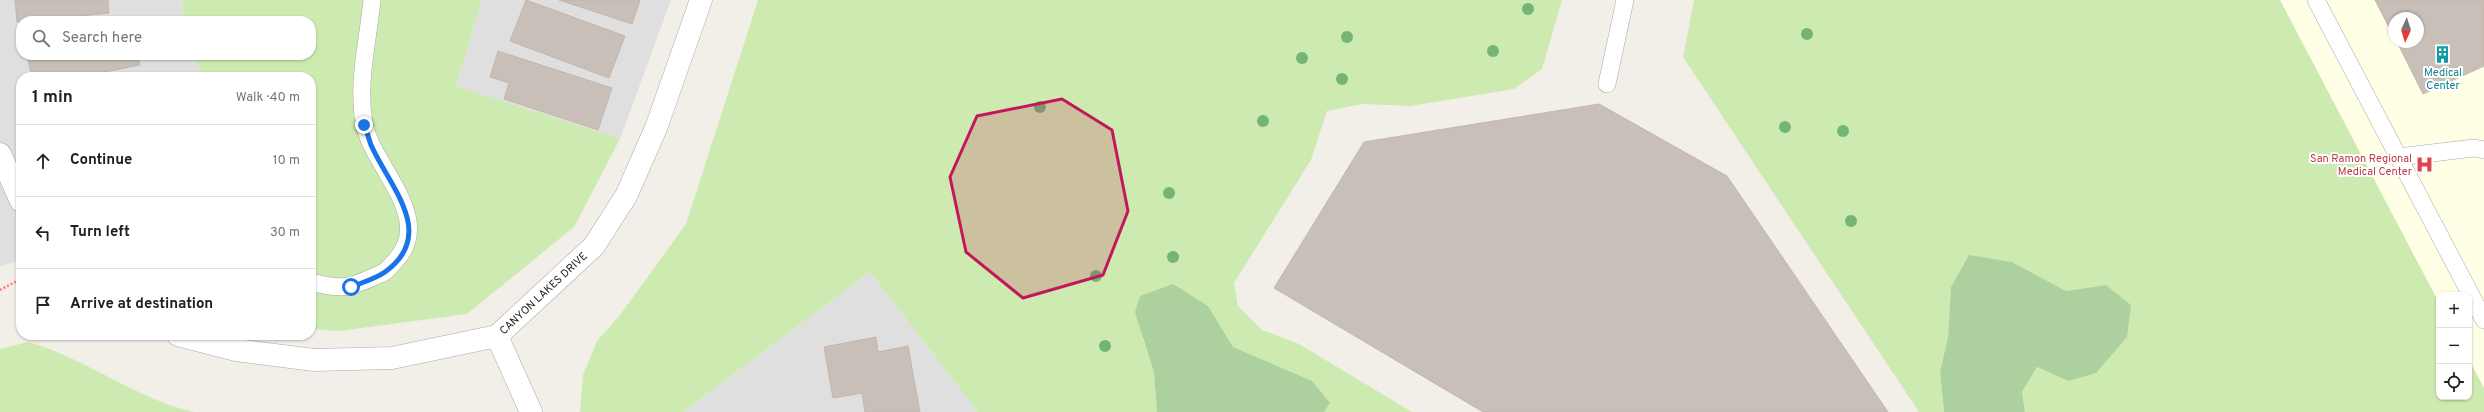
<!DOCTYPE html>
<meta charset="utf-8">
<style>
:root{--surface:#fff;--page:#f6f6f6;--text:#202124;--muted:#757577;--line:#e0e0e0}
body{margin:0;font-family:Overpass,sans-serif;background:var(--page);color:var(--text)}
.controls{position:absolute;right:12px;bottom:12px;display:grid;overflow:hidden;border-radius:8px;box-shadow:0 1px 3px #0004}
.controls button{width:36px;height:36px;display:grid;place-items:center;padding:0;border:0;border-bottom:1px solid var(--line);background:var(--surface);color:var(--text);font:20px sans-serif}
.compass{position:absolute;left:2388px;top:12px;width:36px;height:36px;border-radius:50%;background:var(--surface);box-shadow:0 1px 3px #0004;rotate:184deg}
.stop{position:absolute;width:12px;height:12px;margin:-9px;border:3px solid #1a73e8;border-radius:50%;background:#fff}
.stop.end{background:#1a73e8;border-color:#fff;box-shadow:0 1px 4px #0008}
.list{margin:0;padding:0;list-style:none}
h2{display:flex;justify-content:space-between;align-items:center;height:52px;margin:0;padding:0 16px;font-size:17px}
h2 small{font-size:13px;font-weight:400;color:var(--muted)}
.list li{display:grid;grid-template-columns:26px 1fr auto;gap:12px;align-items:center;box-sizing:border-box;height:72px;padding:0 16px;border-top:1px solid var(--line)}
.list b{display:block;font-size:15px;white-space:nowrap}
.list em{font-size:13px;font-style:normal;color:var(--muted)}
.icon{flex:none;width:22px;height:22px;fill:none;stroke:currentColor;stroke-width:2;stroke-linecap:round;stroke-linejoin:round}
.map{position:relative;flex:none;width:2484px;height:412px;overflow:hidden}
.search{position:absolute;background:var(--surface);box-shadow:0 1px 3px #0004;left:16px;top:16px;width:300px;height:44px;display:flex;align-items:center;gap:10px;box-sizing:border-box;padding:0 14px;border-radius:16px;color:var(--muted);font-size:15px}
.panel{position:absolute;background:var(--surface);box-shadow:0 1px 3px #0004;left:16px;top:72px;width:300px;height:268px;border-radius:16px}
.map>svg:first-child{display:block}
.residential{fill:#e0dfdf}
.education{fill:#ffffe5;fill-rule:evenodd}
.grass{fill:#cdebb0}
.forest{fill:#add19e}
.building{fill:#c7bfb8;stroke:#c4b6ab}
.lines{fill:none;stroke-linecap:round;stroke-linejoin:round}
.service-casing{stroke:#a9a9a9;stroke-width:18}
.minor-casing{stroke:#a9a9a9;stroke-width:23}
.path{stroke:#fa8072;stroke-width:2.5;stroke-dasharray:2 2;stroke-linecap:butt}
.service{stroke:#fff;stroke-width:17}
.minor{stroke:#fff;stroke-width:22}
.tree{fill:#74b475}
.route{stroke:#1a73e8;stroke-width:5}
.marked{fill:#c2185b;fill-opacity:0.2;stroke:#c2185b;stroke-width:3;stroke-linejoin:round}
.labels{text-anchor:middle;stroke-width:4;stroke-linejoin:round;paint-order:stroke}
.culture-label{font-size:11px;fill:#0d838f;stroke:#fff}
.health-label{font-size:11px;fill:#be3a42;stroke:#fff;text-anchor:end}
.street-label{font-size:11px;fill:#222;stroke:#fff}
</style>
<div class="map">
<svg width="2484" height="412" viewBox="0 0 2484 412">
<rect width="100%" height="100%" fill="#f2efe9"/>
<g class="residential">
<path d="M0,0H182L184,21H21V55H192L203,77H21V260L0,266Z"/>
<path d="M482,0H671L620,139L456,86Z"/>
<path d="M870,272L978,412H683Z"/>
</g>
<path class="education" d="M2280,0H2484V388L2469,360V295H2439V303ZM2394,18H2418V42H2394Z"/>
<g class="grass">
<path d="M182,0H482L456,86L620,139L574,227L467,314L339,331L311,329V77H203L192,55H311V21H184Z"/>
<path d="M758,0H1562L1542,69L1514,89L1410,106L1363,104L1327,111L1311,160L1234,283L1238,306L1262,330L1299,344L1412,412H1324L1330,403L1269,363L1233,347L1208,306L1143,339L1154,373L1157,412H978L870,272L683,412H580L583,375L597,341L620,315L686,224Z"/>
<path d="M1694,0H2280L2439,303V397H2469V360L2484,388V412H2025L2022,392L2037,367L2068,381L2106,285L2066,291L2012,262L1951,287L1948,337L1940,372L1944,412H1919L1683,57Z"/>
<path d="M28,342C86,358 134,398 194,412H0V349Z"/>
</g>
<g class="forest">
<path d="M1969,255L2012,262L2066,291L2106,285L2131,305L2127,337L2096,373L2068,381L2037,367L2022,392L2025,412H1944L1940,372L1948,337L1951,287Z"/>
<path d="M1173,284L1208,306L1233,347L1312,381L1330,403L1324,412H1157L1154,373L1135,312L1140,296Z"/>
</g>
<g class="building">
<path d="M15,0H108L109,13L17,22Z"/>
<path d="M526,0L625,36L609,78L510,41Z"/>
<path d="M559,0H640L632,24Z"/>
<path d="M2375,0H2484V66L2423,94L2397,42H2418V18H2394V37Z"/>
<path d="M498,51L612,88L598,130L504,99L509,83L490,77Z"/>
<path d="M27,55H138L140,65L80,77H32Z"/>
<path d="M146,72L148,77H135Z"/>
<path d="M1599,104L1727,176L1888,412H1483L1274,288L1364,142Z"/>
<path d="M876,337L878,352L908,346L920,412H865L862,393L833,398L824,347Z"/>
</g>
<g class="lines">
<defs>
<g id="service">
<path d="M2316,0L2484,320"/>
<path d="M1607,84L1625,0"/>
<path d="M2398,157L2474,148L2484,150"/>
<path d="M311,282C343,291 351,287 380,274C387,272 391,265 396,260C435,217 372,167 364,123C357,82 368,41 372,0"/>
</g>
<g id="minor">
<path d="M0,154L21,201"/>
<path d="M178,335L236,350L314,360L392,358L497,336L594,246L626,196L656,128L701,0"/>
<path d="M497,336L531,412"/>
</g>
</defs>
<use href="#service" class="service-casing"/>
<use href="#minor" class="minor-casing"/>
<path class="path" d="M0,290L21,279"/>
<use href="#service" class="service"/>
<use href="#minor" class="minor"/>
</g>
<g class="tree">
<circle cx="1528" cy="9" r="6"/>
<circle cx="1807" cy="34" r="6"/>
<circle cx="1347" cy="37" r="6"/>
<circle cx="1493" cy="51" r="6"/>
<circle cx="1302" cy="58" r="6"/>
<circle cx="1342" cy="79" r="6"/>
<circle cx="1040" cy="107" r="6"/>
<circle cx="1263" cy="121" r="6"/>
<circle cx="1785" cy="127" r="6"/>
<circle cx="1843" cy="131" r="6"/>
<circle cx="1169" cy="193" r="6"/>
<circle cx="1851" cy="221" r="6"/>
<circle cx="1173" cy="257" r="6"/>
<circle cx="1096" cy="276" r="6"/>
<circle cx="1105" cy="346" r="6"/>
</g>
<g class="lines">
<path class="route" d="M351,287C361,283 375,279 385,272C438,234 389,186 371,145C369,139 367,132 364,125"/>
</g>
<path class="marked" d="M1062,99L1112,130L1128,211L1103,275L1023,298L966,252L950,177L977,116Z"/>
<defs>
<symbol id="building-bare" viewBox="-9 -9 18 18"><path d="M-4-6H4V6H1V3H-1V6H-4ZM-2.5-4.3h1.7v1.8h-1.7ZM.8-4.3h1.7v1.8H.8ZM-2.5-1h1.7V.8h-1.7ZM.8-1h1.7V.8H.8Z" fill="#0f9aa8" stroke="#fff" stroke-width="2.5" paint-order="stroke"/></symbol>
<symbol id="hospital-bare" viewBox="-9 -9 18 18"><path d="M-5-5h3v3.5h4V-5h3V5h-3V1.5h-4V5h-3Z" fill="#e0444e" stroke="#fff" stroke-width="2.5" paint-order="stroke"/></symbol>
</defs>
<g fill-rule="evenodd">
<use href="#building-bare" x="2430" y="42" width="25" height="25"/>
<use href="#hospital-bare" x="2412" y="152" width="25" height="25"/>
</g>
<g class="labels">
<g class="culture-label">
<text x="2443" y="76">Medical<tspan x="2443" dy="13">Center</tspan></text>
</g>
<g class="health-label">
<text x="2412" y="162">San Ramon Regional<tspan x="2412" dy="13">Medical Center</tspan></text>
</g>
<g class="street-label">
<text transform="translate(543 293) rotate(-43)" y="4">CANYON LAKES DRIVE</text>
</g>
</g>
</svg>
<div class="controls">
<button>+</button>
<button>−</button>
<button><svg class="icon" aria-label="locate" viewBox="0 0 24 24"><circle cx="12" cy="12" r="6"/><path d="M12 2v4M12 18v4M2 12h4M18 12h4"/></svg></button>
</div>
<svg class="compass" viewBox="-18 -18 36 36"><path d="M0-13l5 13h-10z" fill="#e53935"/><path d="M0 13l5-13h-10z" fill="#757577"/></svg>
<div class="stop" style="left:351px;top:287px"></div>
<div class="stop end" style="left:364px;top:125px"></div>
<div class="search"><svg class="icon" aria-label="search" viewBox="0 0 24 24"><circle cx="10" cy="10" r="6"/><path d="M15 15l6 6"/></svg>Search here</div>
<section class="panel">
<h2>1 min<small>Walk · 40 m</small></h2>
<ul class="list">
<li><svg class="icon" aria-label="ahead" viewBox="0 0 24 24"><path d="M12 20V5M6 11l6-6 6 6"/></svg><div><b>Continue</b></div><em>10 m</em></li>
<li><svg class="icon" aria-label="left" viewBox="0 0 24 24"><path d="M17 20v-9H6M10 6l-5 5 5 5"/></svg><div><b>Turn left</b></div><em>30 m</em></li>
<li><svg class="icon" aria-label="arrive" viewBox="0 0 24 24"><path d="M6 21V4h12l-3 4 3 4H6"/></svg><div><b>Arrive at destination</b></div></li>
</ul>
</section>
</div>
